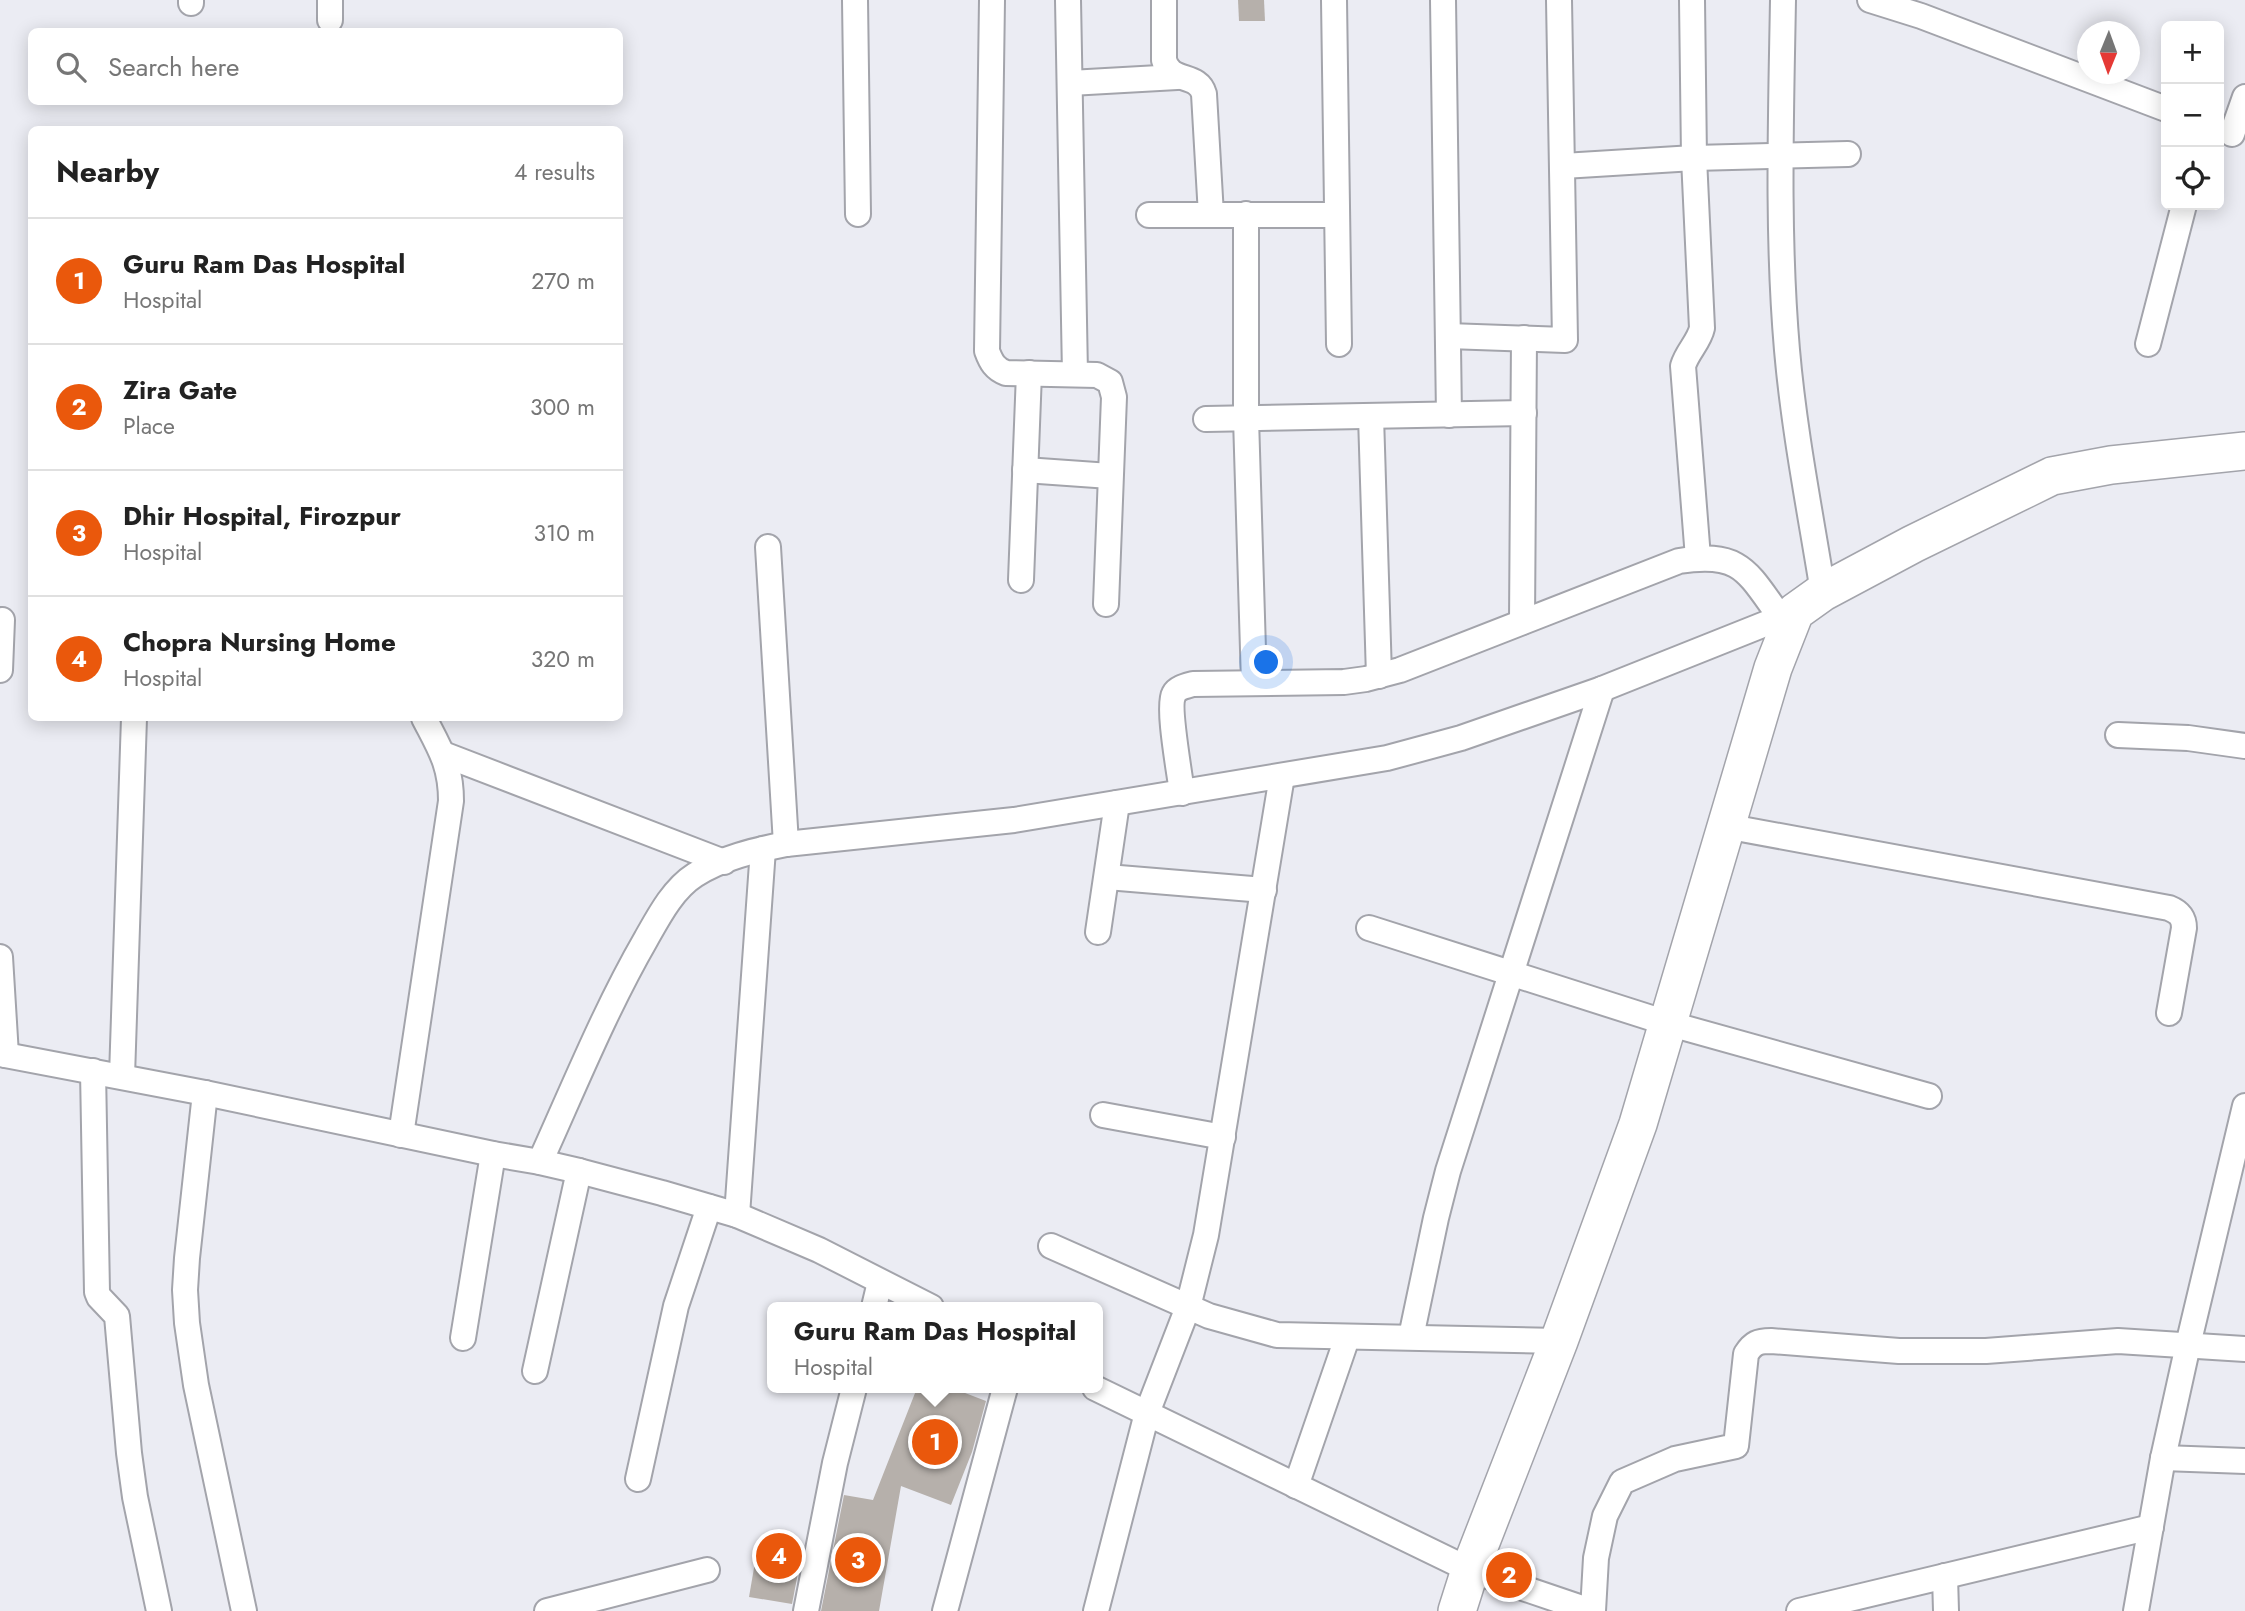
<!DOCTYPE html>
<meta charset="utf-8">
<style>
:root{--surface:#fff;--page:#f2f2f2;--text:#222;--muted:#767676;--line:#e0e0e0;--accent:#ea580c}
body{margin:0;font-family:Jost,sans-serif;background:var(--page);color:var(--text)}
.controls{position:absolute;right:21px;top:21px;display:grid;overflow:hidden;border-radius:10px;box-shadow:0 4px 18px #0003}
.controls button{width:63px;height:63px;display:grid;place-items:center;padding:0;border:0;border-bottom:2px solid var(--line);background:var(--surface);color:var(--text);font:35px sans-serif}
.compass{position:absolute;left:2077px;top:21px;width:63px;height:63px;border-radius:50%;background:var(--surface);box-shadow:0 4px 18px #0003;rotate:181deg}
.you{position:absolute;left:1267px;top:663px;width:24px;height:24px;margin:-18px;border:5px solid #fff;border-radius:50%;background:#1a73e8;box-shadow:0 0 0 10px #1a73e833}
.badge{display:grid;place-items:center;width:46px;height:46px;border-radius:50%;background:var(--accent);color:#fff;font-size:23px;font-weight:700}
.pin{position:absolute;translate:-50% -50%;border:4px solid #fff;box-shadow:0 2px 7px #0006}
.popup{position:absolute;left:767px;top:1302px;width:336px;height:91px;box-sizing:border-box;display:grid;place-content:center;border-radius:10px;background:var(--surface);filter:drop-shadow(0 2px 5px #0005);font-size:23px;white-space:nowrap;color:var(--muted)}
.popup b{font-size:26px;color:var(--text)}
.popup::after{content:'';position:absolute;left:50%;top:100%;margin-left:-14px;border:14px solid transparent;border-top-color:var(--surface)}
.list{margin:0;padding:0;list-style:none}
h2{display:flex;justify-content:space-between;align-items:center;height:91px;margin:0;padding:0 28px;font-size:30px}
h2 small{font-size:23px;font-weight:400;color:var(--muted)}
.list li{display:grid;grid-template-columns:46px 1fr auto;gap:21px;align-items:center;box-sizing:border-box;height:126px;padding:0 28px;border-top:2px solid var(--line)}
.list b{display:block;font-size:26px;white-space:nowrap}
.list p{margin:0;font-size:23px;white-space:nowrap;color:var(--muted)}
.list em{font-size:23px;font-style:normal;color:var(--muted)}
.icon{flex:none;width:38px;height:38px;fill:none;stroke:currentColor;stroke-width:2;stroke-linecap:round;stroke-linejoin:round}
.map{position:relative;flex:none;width:2245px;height:1611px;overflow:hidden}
.search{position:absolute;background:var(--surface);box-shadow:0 4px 18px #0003;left:28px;top:28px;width:595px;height:77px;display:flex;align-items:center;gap:18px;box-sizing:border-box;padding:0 24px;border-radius:10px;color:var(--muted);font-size:26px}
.panel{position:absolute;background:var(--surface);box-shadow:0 4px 18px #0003;left:28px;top:126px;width:595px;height:595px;border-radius:10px}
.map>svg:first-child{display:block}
.building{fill:#b6b0ab}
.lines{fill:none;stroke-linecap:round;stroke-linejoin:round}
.minor-casing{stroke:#a3a4ab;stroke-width:28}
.highway-casing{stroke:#a3a4ab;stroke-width:40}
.minor{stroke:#fff;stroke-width:24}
.highway{stroke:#fff;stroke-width:37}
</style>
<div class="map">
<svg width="2245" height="1611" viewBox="0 0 2245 1611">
<rect width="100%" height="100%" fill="#ebecf3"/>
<g class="building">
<path d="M1238,0H1264L1265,21H1239Z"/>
<path d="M917,1388H952L986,1401L972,1452L951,1505L901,1486L879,1611H821L844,1495L873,1500Z"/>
<path d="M759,1539L803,1547L792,1604L749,1597Z"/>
</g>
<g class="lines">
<defs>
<g id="minor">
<path d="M191,0V3"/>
<path d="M855,0L858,214"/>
<path d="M992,0L987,351C991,362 995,369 1006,373L1097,375L1110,382L1114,397L1106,604"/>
<path d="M1068,0L1075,374"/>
<path d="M1164,0V60C1170,84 1198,72 1204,94L1211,215"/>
<path d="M1334,0L1339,344"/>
<path d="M1443,0L1449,415"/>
<path d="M1692,0L1694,158L1702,328C1699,342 1687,352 1683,366L1698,558"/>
<path d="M1783,0C1781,116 1777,234 1787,350C1794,431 1810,511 1823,592"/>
<path d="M1870,0L1921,16L2166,109"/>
<path d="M330,20V0"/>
<path d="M1070,83L1177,77"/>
<path d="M2232,134L2245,97"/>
<path d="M1563,166L1694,158L1848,154"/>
<path d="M1246,214V418L1254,683"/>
<path d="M1149,215H1337"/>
<path d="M1448,336L1565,340L1559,0"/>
<path d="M2148,344L2184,205"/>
<path d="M1371,416L1379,676"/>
<path d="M1206,419L1524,413"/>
<path d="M1025,470L1110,476"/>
<path d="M768,547L786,844"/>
<path d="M1021,580L1029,373"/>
<path d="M1522,622L1524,338"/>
<path d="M0,670L2,620"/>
<path d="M2118,735L2188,738L2245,746"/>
<path d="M443,754L724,862"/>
<path d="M1182,793C1180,775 1167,706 1174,694C1177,688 1186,686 1193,684L1344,682L1366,679L1400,670L1679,561C1742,551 1747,572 1781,618"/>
<path d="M1725,826L2169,908C2179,912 2184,917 2184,928L2169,1013"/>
<path d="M1107,877L1264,890"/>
<path d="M1369,928L1667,1023L1929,1096"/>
<path d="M1098,932L1117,803"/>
<path d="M0,957L6,1055"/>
<path d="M0,1054L205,1093L493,1154L540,1162L579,1171L662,1193L737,1215L819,1250L931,1307"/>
<path d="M93,1071L97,1292L99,1297L117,1316L129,1453L135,1497L159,1611"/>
<path d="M122,1076L134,718"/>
<path d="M205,1093L187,1258L185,1290L187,1323L196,1385L244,1611"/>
<path d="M1103,1115L1223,1137"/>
<path d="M401,1135L451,801C451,765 440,749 424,718"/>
<path d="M540,1162C574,1087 605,1010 646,939C659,916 673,889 695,875C721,858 756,850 786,844L1014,820L1387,758L1461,738L1602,689L1795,612"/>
<path d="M737,1215L763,849"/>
<path d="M1051,1246L1209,1316L1277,1335L1559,1341"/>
<path d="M874,1307L880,1282"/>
<path d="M1411,1337L1436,1218L1448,1171L1602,689"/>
<path d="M463,1338L493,1154"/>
<path d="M535,1371L579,1171"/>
<path d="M1095,1388L1470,1570L1591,1611"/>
<path d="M2163,1458L2245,1461"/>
<path d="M638,1479L676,1306L709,1207"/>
<path d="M1296,1486L1347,1338"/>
<path d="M1945,1576L1946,1611"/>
<path d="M547,1611L707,1570"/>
<path d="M806,1611L835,1463L854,1388"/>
<path d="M945,1611L1005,1388"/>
<path d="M1096,1611L1147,1413L1188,1307L1206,1235L1282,776"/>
<path d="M1593,1611L1596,1558L1605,1516L1622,1482L1675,1459L1736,1446L1746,1354C1753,1343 1758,1341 1771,1341L1899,1351H1986L2118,1341L2245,1349"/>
<path d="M1799,1611L2151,1527"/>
<path d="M2136,1611L2163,1458L2188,1345L2245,1106"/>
</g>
<path id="highway" d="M1457,1611L1470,1570L1559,1341L1638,1124L1773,668L1795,612L1823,592L1913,544L2052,476L2111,465L2245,451"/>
</defs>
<use href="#minor" class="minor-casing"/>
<use href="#highway" class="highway-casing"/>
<use href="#minor" class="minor"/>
<use href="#highway" class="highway"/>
</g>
</svg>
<div class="controls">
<button>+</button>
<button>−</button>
<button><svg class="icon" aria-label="locate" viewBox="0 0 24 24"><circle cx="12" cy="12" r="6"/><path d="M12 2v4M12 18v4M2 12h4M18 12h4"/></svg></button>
</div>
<svg class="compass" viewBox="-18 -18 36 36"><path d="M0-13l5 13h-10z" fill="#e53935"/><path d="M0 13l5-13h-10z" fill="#767676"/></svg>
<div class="you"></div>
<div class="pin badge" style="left:935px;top:1442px">1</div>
<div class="popup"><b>Guru Ram Das Hospital</b>Hospital</div>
<div class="pin badge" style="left:1509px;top:1575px">2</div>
<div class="pin badge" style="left:858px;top:1560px">3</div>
<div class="pin badge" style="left:779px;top:1556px">4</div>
<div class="search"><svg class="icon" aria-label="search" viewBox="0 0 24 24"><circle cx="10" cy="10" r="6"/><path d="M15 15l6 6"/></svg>Search here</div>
<section class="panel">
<h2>Nearby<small>4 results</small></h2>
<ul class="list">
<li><span class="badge">1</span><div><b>Guru Ram Das Hospital</b><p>Hospital</p></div><em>270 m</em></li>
<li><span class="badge">2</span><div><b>Zira Gate</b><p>Place</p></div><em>300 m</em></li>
<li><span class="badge">3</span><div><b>Dhir Hospital, Firozpur</b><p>Hospital</p></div><em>310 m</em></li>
<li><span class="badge">4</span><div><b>Chopra Nursing Home</b><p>Hospital</p></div><em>320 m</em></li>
</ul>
</section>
</div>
